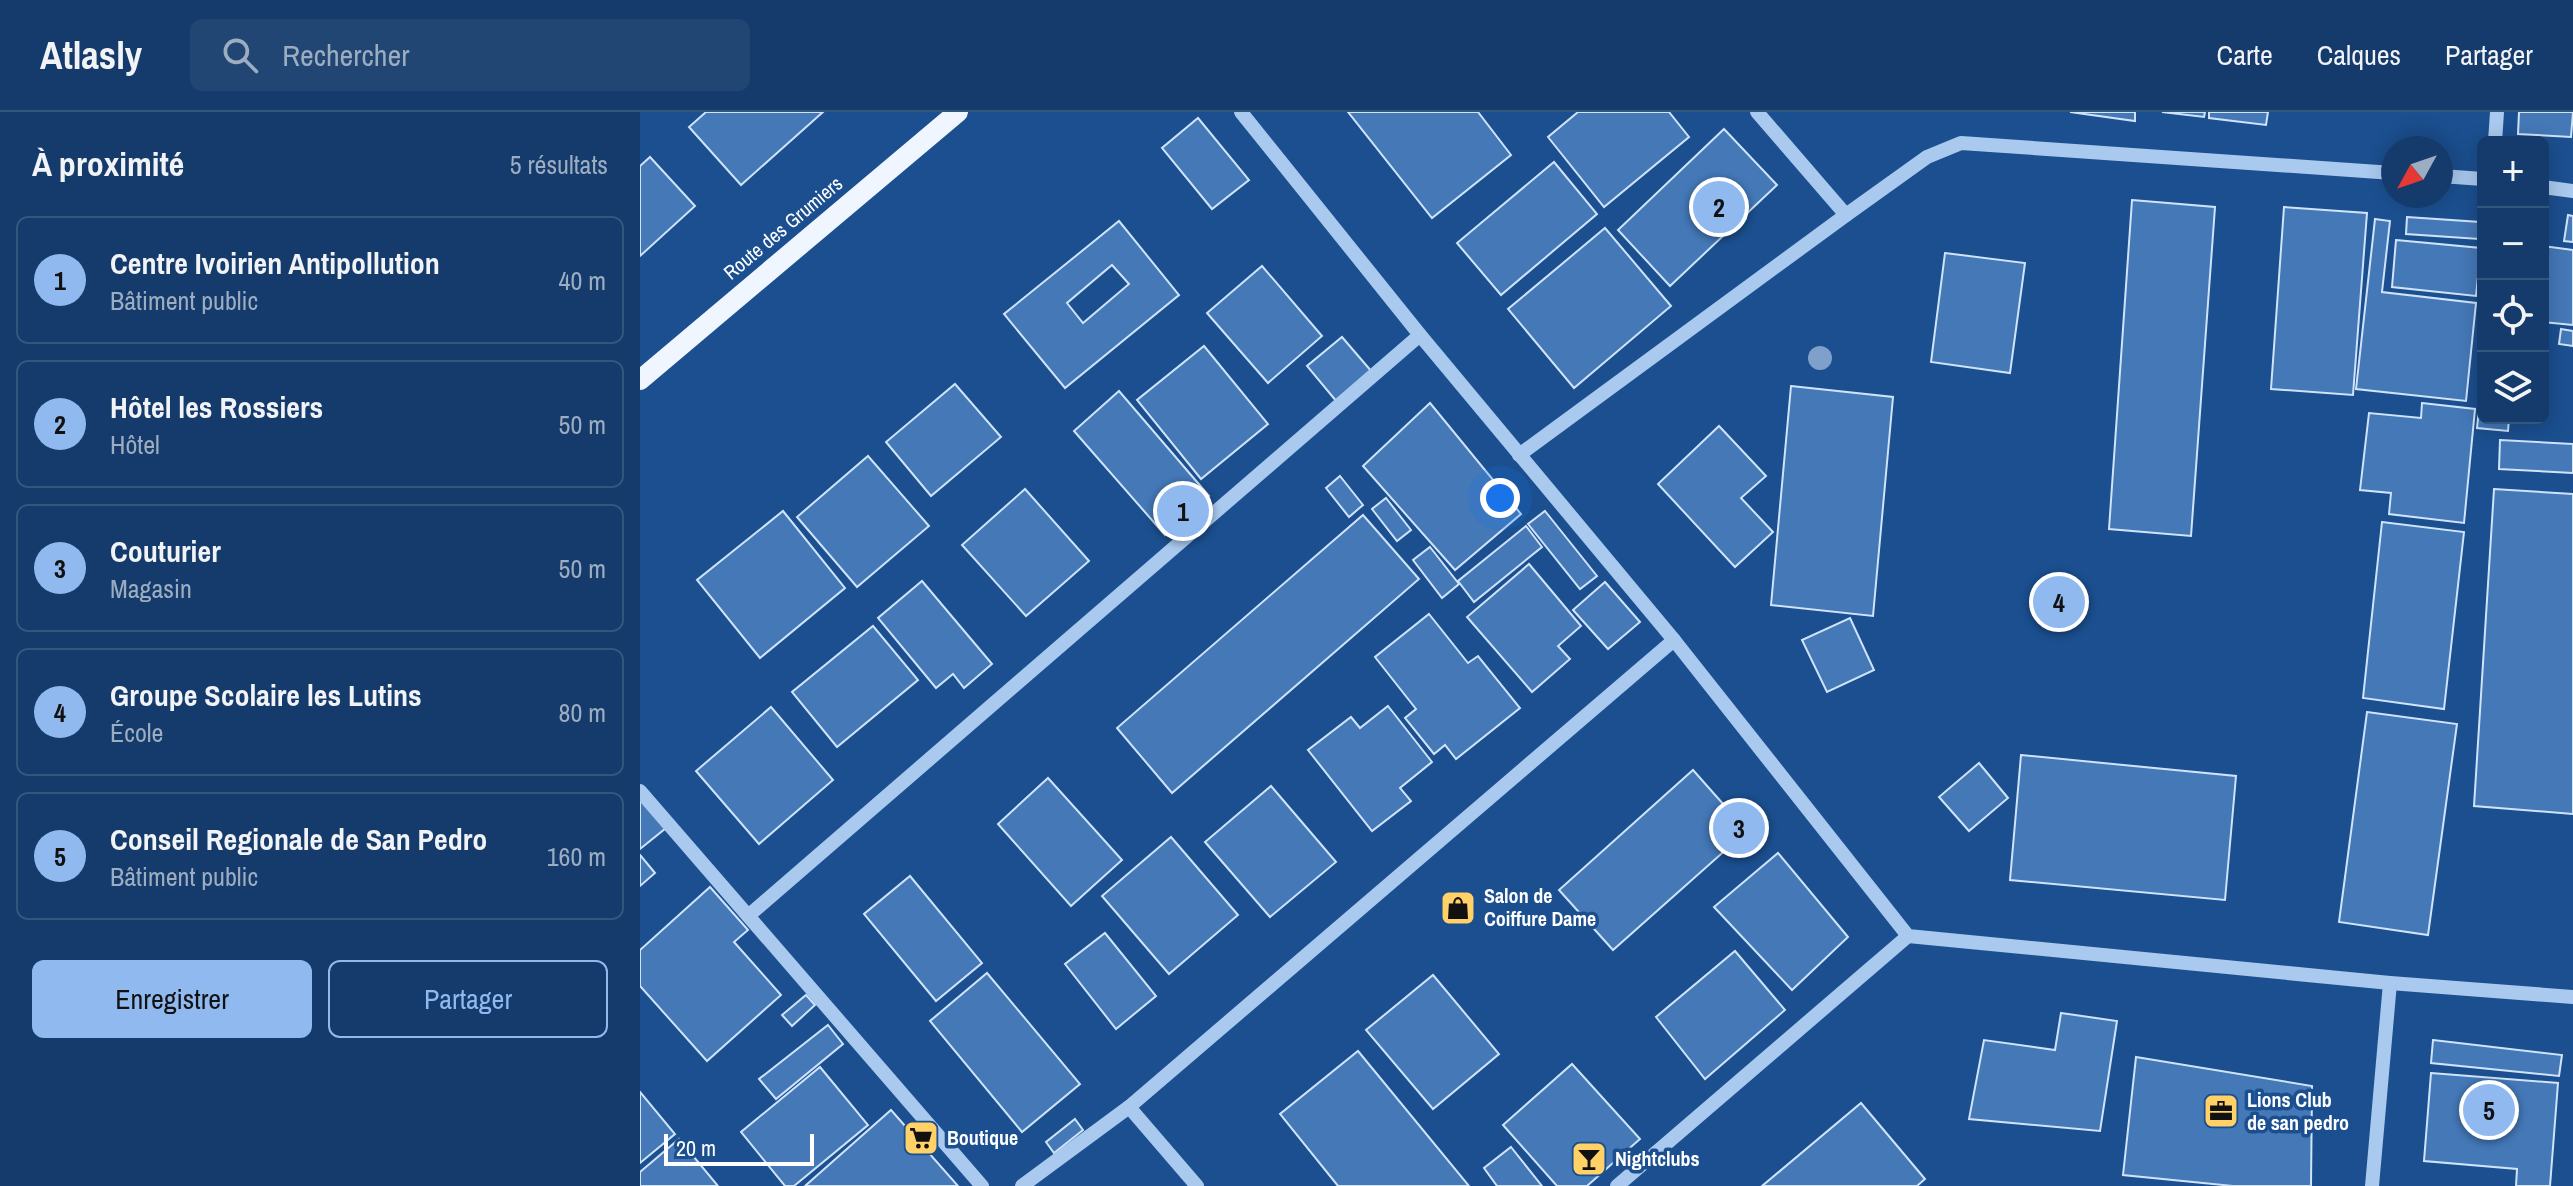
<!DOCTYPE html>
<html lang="fr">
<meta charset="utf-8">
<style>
:root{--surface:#143b6b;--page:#214673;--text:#f1f3f6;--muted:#9dadc1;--line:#33557e;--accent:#90b9f0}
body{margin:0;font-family:"Archivo Narrow",sans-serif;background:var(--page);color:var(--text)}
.controls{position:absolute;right:24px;top:24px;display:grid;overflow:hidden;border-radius:12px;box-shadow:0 4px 20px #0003}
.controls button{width:72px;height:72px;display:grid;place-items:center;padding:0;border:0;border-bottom:2px solid var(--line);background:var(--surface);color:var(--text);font:40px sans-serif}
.compass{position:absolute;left:1741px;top:24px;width:72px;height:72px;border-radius:50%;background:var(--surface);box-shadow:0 4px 20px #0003;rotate:230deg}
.scale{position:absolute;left:24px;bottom:20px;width:150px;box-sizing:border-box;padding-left:8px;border:4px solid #fff;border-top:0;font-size:22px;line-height:28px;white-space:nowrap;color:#fff;-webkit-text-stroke:6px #1b4f8f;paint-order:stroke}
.you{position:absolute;left:860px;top:386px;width:28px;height:28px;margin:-20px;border:6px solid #fff;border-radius:50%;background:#1a73e8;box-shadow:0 0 0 12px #1a73e833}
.badge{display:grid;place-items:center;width:52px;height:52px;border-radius:50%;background:var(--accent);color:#111;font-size:26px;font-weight:700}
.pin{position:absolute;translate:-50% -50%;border:4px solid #fff;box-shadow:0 2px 8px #0006}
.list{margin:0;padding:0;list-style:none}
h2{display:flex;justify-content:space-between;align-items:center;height:104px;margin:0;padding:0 32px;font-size:34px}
h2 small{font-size:26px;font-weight:400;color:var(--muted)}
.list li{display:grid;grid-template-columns:52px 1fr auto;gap:24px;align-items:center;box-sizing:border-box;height:128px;margin:0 16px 16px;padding:0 16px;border:2px solid var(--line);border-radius:12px}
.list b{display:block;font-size:30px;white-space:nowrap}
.list p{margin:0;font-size:26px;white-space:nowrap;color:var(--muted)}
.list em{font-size:26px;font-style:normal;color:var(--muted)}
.actions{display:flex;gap:16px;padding:24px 32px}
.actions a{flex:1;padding:18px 0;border:2px solid var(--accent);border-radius:12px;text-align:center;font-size:28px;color:var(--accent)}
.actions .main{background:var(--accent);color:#111}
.icon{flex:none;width:44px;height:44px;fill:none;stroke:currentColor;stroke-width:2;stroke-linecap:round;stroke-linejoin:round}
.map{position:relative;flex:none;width:1933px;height:1074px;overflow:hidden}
header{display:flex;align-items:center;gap:48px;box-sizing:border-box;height:112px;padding:0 40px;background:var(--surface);border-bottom:2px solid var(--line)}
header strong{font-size:38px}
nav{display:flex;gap:44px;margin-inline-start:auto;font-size:28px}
.search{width:560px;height:72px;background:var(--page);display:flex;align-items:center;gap:20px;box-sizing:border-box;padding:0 28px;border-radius:12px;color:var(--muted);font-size:30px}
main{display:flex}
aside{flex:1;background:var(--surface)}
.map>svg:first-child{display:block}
.building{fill:#4478b7;stroke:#cfe3fa;stroke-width:2;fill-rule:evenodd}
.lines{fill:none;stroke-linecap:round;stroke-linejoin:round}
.minor{stroke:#a9c9ee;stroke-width:14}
.major{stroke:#f0f6ff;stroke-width:20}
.tree{fill:#7ea0ca}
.labels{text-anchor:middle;stroke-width:7;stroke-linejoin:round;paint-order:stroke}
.street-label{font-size:20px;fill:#fff;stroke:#1b4f8f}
.poi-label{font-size:20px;font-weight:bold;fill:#fff;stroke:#1b4f8f;text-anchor:start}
</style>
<header>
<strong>Atlasly</strong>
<div class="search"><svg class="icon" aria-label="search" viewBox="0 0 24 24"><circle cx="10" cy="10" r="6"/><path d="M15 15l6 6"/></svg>Rechercher</div>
<nav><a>Carte</a><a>Calques</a><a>Partager</a></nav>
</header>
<main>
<aside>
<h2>À proximité<small>5 résultats</small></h2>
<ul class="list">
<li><span class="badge">1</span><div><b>Centre Ivoirien Antipollution</b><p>Bâtiment public</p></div><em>40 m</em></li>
<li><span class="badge">2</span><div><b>Hôtel les Rossiers</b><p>Hôtel</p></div><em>50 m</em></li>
<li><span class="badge">3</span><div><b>Couturier</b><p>Magasin</p></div><em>50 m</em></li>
<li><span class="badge">4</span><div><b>Groupe Scolaire les Lutins</b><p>École</p></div><em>80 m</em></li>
<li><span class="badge">5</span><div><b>Conseil Regionale de San Pedro</b><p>Bâtiment public</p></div><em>160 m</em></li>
</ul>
<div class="actions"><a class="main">Enregistrer</a><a>Partager</a></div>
</aside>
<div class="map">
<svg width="1933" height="1074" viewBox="0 0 1933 1074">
<rect width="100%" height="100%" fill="#1b4f8f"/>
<g class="building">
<path d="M66,0H183L101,73L49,15Z"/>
<path d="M708,0H838L871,43L792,106Z"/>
<path d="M938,0H1029L1049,25L964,95L908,25Z"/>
<path d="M1430,0H1495V9Z"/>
<path d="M1522,0H1565L1564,5Z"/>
<path d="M1569,0H1628L1626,13L1569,6Z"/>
<path d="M1879,0H1933L1931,25L1878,22Z"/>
<path d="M558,6L609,68L572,97L522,36Z"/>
<path d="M1084,17L1137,73L1030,174L978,118Z"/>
<path d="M10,45L55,94L0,144V54Z"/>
<path d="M914,50L957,102L861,183L817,131Z"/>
<path d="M1492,88L1575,95L1551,424L1469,417Z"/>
<path d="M1644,95L1727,101L1713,283L1631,277Z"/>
<path d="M1928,103L1933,104V130L1924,129Z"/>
<path d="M1767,105L1840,110L1839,127L1766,122Z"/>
<path d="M1735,107L1750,109L1742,180L1836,191L1826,289L1716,277Z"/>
<path d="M479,109L539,183L425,276L364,202ZM472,153L489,172L443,211L427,191Z"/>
<path d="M965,116L1031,194L934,276L868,197Z"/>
<path d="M1756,128L1841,136L1836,184L1752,175Z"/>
<path d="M1903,134L1933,138V213L1903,210Z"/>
<path d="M1305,141L1385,151L1370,261L1291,250Z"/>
<path d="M622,154L682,224L628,271L567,201Z"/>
<path d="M1921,217L1933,219V234L1919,232Z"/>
<path d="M702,225L732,260L697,290L667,254Z"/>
<path d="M564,234L628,312L561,367L497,288Z"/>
<path d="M1843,260V306H1869L1868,319L1837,316Z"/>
<path d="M315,272L361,325L291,384L246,330Z"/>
<path d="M1151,274L1253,285L1233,504L1131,493Z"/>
<path d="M479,279L569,384L525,423L434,319Z"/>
<path d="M790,291L881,402L815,458L723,354Z"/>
<path d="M1782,291L1835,297L1824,411L1749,402L1751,381L1720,378L1729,301L1781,306Z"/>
<path d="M1079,314L1126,364L1101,386L1133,420L1095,455L1018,372Z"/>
<path d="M1860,328L1933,332V361L1859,357Z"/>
<path d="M228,344L289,414L217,475L157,405Z"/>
<path d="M700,364L723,393L709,405L686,376Z"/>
<path d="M385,377L449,449L386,504L322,433Z"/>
<path d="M1854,377L1933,382V702L1834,694Z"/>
<path d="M746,386L771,418L757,429L732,397Z"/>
<path d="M143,399L205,476L120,546L57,468Z"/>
<path d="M905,399L957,464L940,477L888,412Z"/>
<path d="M723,403L779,467L532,681L477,616Z"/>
<path d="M1742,410L1824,420L1804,597L1723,586Z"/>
<path d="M886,414L902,435L834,490L818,469Z"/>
<path d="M790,435L819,472L802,486L773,448Z"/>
<path d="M889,452L941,514L918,534L930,547L892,580L827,505Z"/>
<path d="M282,469L352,552L324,576L313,562L296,576L238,506Z"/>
<path d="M965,470L1000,510L968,537L933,498Z"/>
<path d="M789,502L828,551L838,544L880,596L816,647L805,633L794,642L765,606L776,597L735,545Z"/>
<path d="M1210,506L1234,558L1187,580L1162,528Z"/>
<path d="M233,514L278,568L197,635L152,580Z"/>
<path d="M748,594L792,650L760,676L771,689L732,719L668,638L711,605L720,616Z"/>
<path d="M131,595L193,668L119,732L56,659Z"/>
<path d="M1727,600L1817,612L1788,823L1699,810Z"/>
<path d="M1381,643L1596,664L1585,788L1370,768Z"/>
<path d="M1339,651L1368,686L1329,719L1299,685Z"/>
<path d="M1053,658L1107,719L973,838L919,778Z"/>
<path d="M408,666L482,748L431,794L358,712Z"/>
<path d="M631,674L696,750L630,805L565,730Z"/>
<path d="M0,684L26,716L0,737Z"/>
<path d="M531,725L598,803L529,862L462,784Z"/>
<path d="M1138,741L1208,825L1152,878L1074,795Z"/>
<path d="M0,743L15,761L0,774Z"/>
<path d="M270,764L342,851L296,889L224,802Z"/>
<path d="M70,775L108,818L94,830L141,883L67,949L0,874V838Z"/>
<path d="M465,821L516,884L476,917L425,852Z"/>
<path d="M1095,839L1145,898L1065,967L1016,905Z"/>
<path d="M347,861L440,972L382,1020L290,909Z"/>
<path d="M793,863L859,942L793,997L726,918Z"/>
<path d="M166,883L175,893L152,914L142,903Z"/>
<path d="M1421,901L1477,909L1460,1019L1329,1007L1344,928L1415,938Z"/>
<path d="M188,913L203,932L136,987L119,967Z"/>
<path d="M1793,928L1922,943L1919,964L1791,951Z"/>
<path d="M718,939L829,1074H698L640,1002Z"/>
<path d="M1496,945L1672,974L1671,1074H1593L1483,1063Z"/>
<path d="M932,952L1000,1027L947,1074H917L863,1013Z"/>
<path d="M180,955L228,1013L154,1074H145L101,1020Z"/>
<path d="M1791,961L1918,971L1910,1074H1876L1877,1057L1784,1049Z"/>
<path d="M0,980L35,1022L0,1051Z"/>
<path d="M1221,991L1285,1067L1277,1074H1122Z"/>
<path d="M251,998L318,1074H165Z"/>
<path d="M435,1007L443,1018L414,1041L406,1030Z"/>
<path d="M39,1027L78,1074H0V1060Z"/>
<path d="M871,1035L902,1074H857L844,1056Z"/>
</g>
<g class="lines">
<g class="minor">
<path d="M601,0L780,223L1034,528L1268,824L1750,871L1933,885"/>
<path d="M1117,0L1206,103"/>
<path d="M1855,30L1857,0"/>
<path d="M1801,64L1843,67"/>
<path d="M1903,75L1933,79"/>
<path d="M879,343L1206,103L1287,45L1321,31L1753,61"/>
<path d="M0,679L342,1074"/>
<path d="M108,804L780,223"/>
<path d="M489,995L557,1074"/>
<path d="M382,1074L489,995L1034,528"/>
<path d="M977,1074L1268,824"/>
<path d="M1732,1074L1750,871"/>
</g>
<path class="major" d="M0,268L318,0"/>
</g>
<circle class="tree" cx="1180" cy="246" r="12"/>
<defs>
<symbol id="shop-square" viewBox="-11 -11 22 22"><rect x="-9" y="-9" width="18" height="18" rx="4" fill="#ffd166" stroke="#1b4f8f"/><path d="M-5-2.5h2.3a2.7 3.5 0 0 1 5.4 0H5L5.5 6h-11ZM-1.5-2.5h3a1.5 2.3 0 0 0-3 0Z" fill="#111"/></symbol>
<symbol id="office-square" viewBox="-11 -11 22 22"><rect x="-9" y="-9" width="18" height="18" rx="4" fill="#ffd166" stroke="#1b4f8f"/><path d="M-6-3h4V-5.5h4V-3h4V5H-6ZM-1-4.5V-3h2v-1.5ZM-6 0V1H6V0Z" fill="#111"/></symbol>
<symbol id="supermarket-square" viewBox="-11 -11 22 22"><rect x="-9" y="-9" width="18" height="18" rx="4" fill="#ffd166" stroke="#1b4f8f"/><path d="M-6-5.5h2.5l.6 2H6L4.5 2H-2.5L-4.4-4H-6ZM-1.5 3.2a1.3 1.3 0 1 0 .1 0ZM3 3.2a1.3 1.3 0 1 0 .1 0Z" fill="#111"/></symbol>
<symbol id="bar-square" viewBox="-11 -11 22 22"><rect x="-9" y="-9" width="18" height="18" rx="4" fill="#ffd166" stroke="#1b4f8f"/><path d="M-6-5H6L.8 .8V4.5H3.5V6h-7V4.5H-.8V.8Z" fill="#111"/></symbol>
</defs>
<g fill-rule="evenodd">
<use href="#shop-square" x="798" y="776" width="40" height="40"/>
<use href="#office-square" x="1561" y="979" width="40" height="40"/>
<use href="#supermarket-square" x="261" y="1006" width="40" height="40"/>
<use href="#bar-square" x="929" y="1027" width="40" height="40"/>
</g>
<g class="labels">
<g class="street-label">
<text transform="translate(143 116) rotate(-40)" y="7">Route des Grumiers</text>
</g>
<g class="poi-label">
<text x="844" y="791">Salon de<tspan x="844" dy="23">Coiffure Dame</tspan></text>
<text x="1607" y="995">Lions Club<tspan x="1607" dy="23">de san pedro</tspan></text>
<text x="307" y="1033">Boutique</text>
<text x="975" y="1054">Nightclubs</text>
</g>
</g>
</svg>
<div class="controls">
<button>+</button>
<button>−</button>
<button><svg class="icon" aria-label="locate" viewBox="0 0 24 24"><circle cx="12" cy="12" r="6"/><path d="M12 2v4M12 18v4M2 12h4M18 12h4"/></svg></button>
<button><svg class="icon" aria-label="layers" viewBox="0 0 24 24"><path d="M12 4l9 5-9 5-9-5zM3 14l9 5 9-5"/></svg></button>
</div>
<svg class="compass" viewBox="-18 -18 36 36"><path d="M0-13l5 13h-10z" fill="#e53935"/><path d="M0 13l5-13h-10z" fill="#9dadc1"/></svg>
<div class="scale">20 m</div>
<div class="you"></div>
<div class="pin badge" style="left:543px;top:399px">1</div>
<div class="pin badge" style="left:1079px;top:95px">2</div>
<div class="pin badge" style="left:1099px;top:716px">3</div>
<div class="pin badge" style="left:1419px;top:490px">4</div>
<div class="pin badge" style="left:1849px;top:998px">5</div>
</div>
</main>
